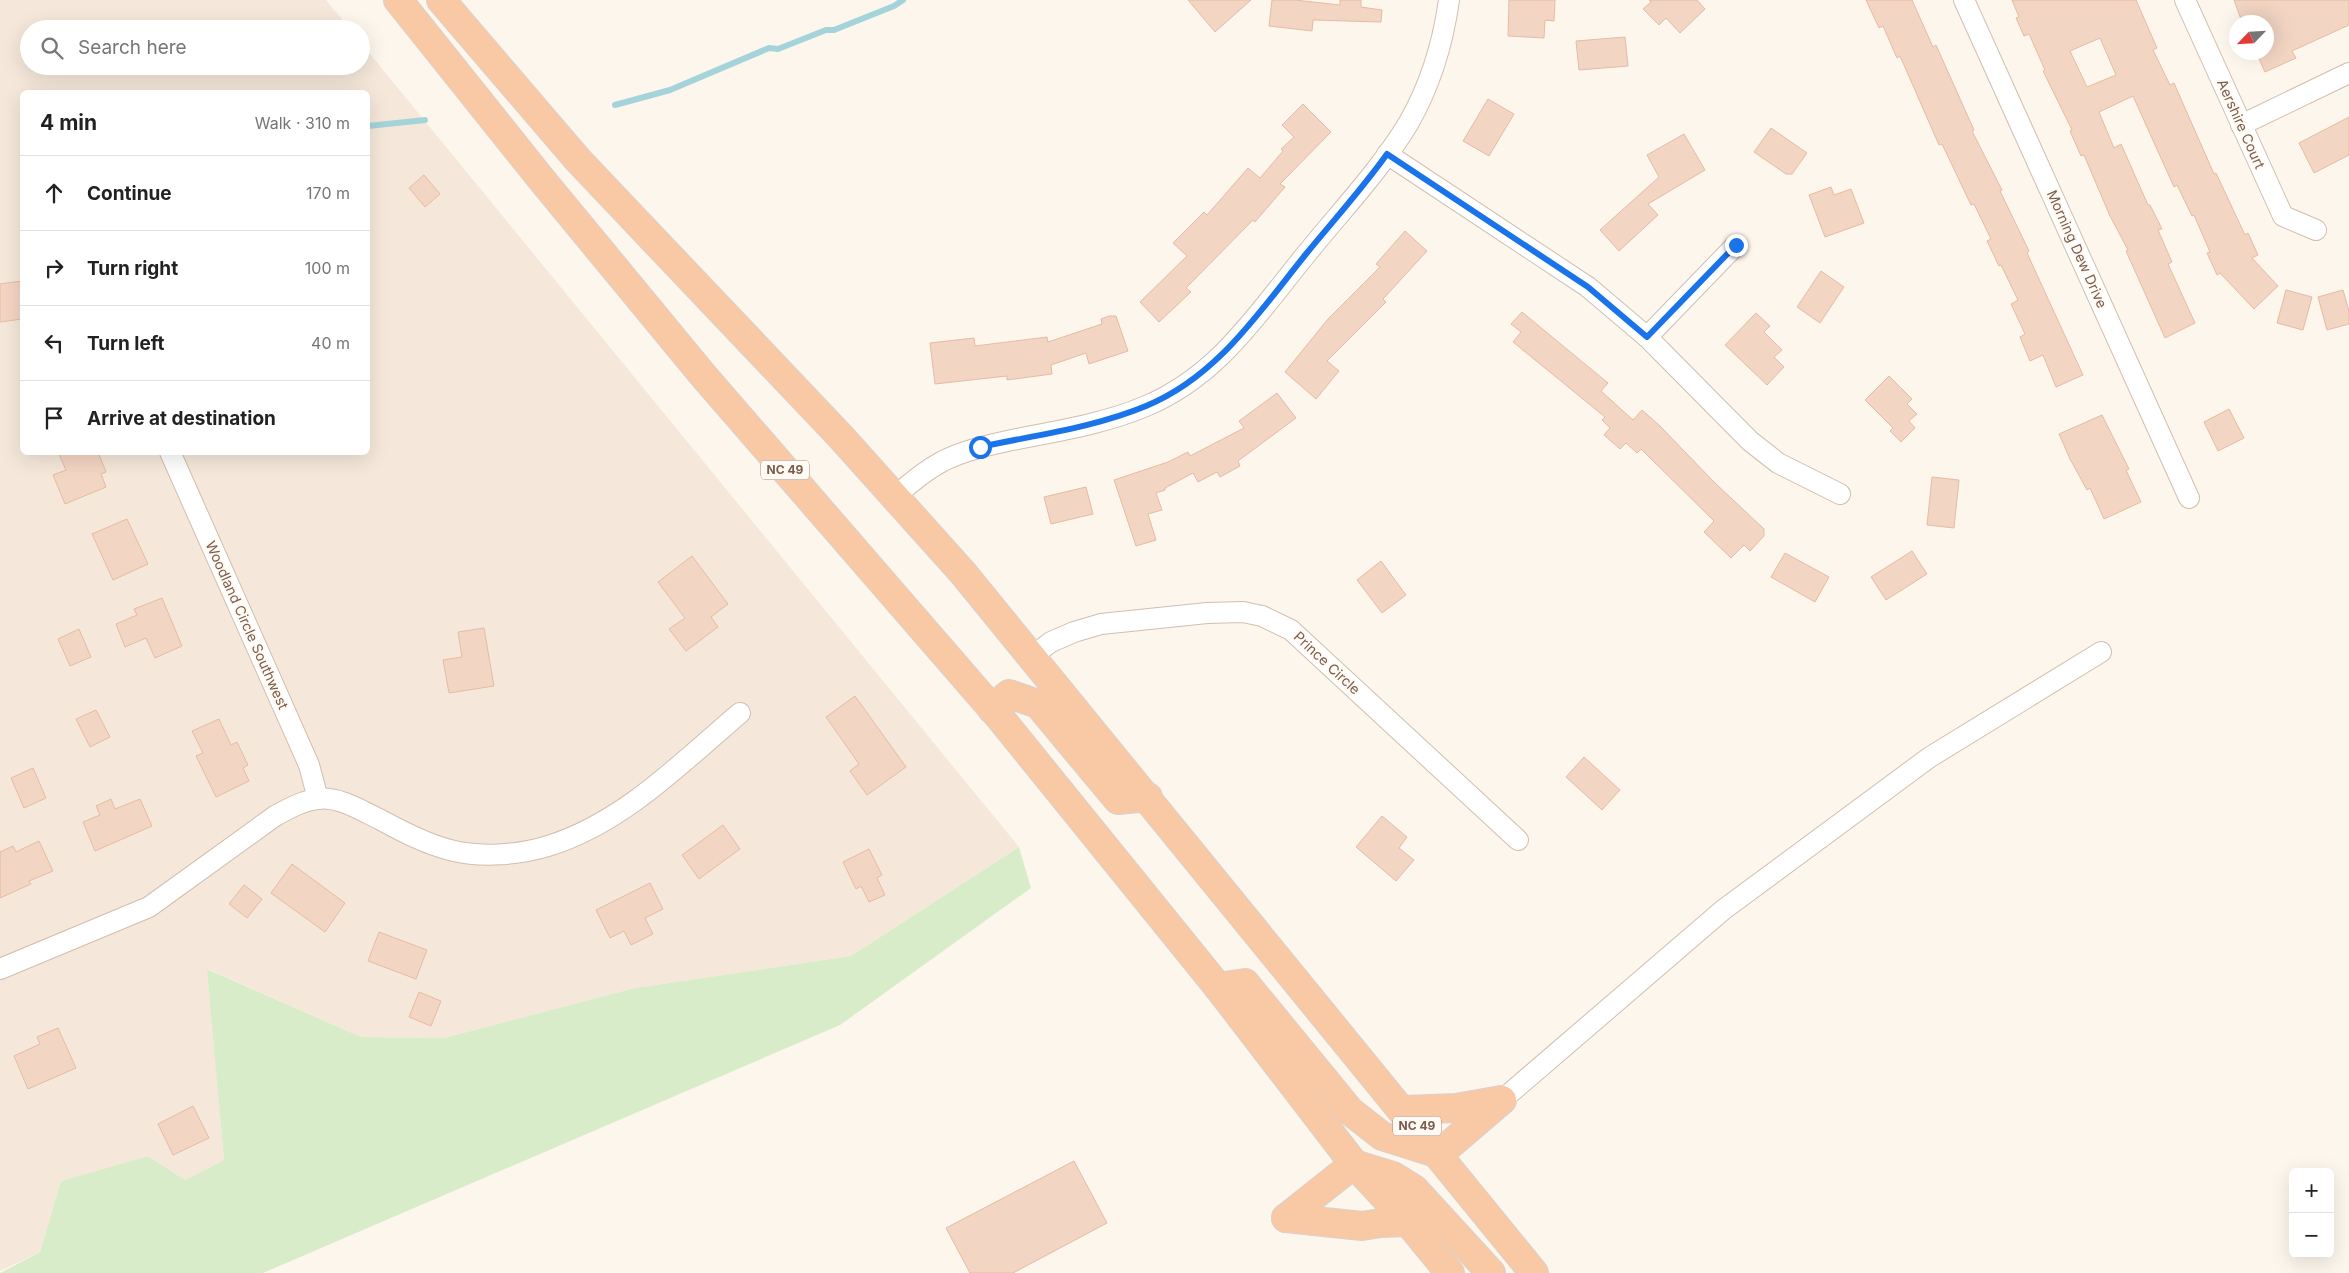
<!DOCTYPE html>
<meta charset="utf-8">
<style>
:root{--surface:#fff;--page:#f6f6f6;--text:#222;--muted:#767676;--line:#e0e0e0}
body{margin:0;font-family:Inter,sans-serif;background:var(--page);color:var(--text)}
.controls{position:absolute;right:15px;bottom:15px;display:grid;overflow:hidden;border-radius:8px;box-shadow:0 5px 20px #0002}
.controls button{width:45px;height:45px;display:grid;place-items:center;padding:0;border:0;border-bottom:1px solid var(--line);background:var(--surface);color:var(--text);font:25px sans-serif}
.compass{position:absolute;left:2229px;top:15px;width:45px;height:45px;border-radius:50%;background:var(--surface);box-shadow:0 5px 20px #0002;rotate:245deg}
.stop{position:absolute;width:15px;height:15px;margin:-11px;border:4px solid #1a73e8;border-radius:50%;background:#fff}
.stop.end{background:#1a73e8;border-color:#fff;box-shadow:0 1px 5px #0008}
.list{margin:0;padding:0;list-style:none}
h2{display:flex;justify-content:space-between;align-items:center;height:65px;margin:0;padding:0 20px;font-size:21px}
h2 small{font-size:16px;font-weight:400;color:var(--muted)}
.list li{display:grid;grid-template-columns:32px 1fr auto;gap:15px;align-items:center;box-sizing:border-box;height:75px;padding:0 20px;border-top:1px solid var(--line)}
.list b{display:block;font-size:19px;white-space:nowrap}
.list em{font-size:16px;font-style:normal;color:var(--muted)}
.icon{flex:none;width:28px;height:28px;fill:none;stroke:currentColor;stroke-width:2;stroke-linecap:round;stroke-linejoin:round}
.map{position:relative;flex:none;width:2349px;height:1273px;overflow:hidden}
.search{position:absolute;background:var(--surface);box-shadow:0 5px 20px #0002;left:20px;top:20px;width:350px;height:55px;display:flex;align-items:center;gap:12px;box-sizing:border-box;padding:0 18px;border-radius:28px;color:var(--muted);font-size:19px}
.panel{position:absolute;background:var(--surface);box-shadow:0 5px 20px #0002;left:20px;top:90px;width:350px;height:365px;border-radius:8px}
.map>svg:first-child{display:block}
.residential{fill:#f5e8da;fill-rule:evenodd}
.green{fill:#d8ecc9}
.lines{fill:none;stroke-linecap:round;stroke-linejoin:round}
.stream{stroke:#a5d3da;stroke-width:6}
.building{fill:#f3d5c3;stroke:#e6bba3;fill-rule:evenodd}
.minor-casing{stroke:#d1beb0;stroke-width:22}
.trunk-casing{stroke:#dad1cd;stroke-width:30}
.minor{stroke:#fff;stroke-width:20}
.trunk{stroke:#f9c8a4;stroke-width:28}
.route{stroke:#1a73e8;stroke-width:6}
.labels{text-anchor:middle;stroke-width:4.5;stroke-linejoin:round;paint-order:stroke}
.shield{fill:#fffaf3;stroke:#a28b7f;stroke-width:1}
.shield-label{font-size:12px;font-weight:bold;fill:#7a5c4d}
.street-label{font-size:14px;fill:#7a5c4d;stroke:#fffaf3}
</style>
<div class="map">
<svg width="2349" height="1273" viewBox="0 0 2349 1273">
<rect width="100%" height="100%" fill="#fdf6ec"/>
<path class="residential" d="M0,0H326L350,29H29V66H361V43L1019,847L851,956L635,988L444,1038L361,1037L208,969L224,1160L185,1180L148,1156L61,1181L40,1252L0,1271ZM22,92H368V452H22Z"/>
<path class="green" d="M1019,847L1031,888L840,1025L263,1273H0L40,1252L61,1181L148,1156L185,1180L224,1160L207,969L361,1037L444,1038L635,988L851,956Z"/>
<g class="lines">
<g class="stream">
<path d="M615,105L670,90L769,48L778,49L826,30H834L894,6L903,0"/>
<path d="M368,126L425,120"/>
</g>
</g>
<g class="building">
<path d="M1188,0H1251L1215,32Z"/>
<path d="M1272,0H1295L1340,5V0H1361V7L1382,10L1381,22L1313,20L1312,31L1269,26Z"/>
<path d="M1509,0H1555L1554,21L1545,20L1544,38L1508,36Z"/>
<path d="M1649,0H1697L1705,9L1680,33L1666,18L1659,25L1643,9L1651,2Z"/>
<path d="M1866,0H1912L1933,47L1936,45L1974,130L1972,131L2002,190L2000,191L2029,251L2027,253L2083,375L2056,387L2043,355L2030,361L2020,337L2025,334L2011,304L2018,300L2001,265L1999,266L1987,241L1991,239L1974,204L1971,205L1942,144L1939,145L1900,56L1897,58L1883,26L1879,28Z"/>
<path d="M2012,0H2136L2157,48L2153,50L2170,85L2174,83L2214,174L2216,173L2245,235L2248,233L2258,255L2252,258L2278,286L2254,309L2220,273L2217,275L2207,253L2210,252L2194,215L2192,216L2177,185L2174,187L2133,96L2099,112L2114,148L2121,144L2148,205H2150L2162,229L2158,230L2172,262L2168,264L2195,323L2165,338L2126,251L2128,250L2110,216L2084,155L2081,156L2070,131L2072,130L2043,71L2045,70L2029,34L2024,36L2016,18L2019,17ZM2100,38L2116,75L2087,87L2070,51Z"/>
<path d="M2234,0H2349V25L2292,51L2296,58L2265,72L2256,52H2266V22H2242Z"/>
<path d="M1625,37L1628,66L1579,70L1576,41Z"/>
<path d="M1488,99L1514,114L1489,156L1463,141Z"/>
<path d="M1303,104L1331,132L1280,184L1285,187L1255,222L1253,220L1186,288L1191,292L1159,322L1140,302L1187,256L1173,243L1204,212L1207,215L1248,168L1260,178L1283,151L1281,149L1294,137L1282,125Z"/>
<path d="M2349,117V155L2314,173L2299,143Z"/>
<path d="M1771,128L1807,153L1792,174H1786L1754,152Z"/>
<path d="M1684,134L1705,170L1648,204L1658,215L1619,251L1600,230L1659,177L1647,155Z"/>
<path d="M424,175L440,194L425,207L409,188Z"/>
<path d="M1831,187L1834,195L1851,189L1864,223L1825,237L1809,195Z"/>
<path d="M1405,231L1427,251L1383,299L1386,302L1327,361L1339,371L1316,399L1285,372L1328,319L1380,267L1376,264Z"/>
<path d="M1821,271L1844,287L1820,323L1797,307Z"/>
<path d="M22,281V319L0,322V284Z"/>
<path d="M2286,290L2312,297L2303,330L2277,323Z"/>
<path d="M2343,290L2349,311V324L2327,330L2318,297Z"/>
<path d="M1522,312L1608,383L1601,391L1633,420L1642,410L1660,426L1714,482L1764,529V536L1750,551L1744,545L1731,558L1704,532L1714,521L1641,449L1637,453L1626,443L1620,449L1604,435L1610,428L1602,420L1605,417L1513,342L1521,332L1511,324Z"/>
<path d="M1756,313L1770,326L1764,332L1782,350L1774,357L1784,367L1767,385L1725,345Z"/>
<path d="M1109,316H1116L1128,351L1089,364L1086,353L1051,365L1052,374L1007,380V376L935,384L930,343L974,338L975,346L1047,337L1048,342L1102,324L1101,319Z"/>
<path d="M1889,376L1912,399L1907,404L1917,414L1909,421L1915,428L1901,442L1890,431L1893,428L1865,400Z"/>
<path d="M1277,393L1296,418L1238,461L1240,466L1220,477L1217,472L1198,482L1193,473L1165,488V490L1156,493L1162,510L1148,514L1156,540L1136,546L1114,480L1168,462L1188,452L1190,456L1244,428L1239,421Z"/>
<path d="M2229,409L2244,438L2218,451L2204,422Z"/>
<path d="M2102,415L2129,469L2126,470L2141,502L2104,519L2090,488L2087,490L2070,459L2059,434Z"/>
<path d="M58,452H98L106,472L101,474L106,487L65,504L53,475L66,470Z"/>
<path d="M1932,477L1959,480L1954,528L1927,525Z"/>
<path d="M1086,487L1093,514L1051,524L1044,497Z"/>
<path d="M127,519L148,564L113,580L92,534Z"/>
<path d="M1912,551L1927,574L1886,600L1871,577Z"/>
<path d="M1785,553L1829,577L1815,602L1771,577Z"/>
<path d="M692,556L728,604L711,617L718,627L686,651L669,629L685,618L658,582Z"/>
<path d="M1381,561L1406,595L1382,613L1357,580Z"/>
<path d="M162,598L182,646L155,658L146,638L125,647L116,624L137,615L134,609Z"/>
<path d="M484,628L494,686L449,693L443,660L462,657L458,632Z"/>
<path d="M79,629L91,657L70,666L58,639Z"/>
<path d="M855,696L906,767L867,795L850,771L859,764L826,717Z"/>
<path d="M96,710L110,737L90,747L76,719Z"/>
<path d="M219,719L231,745L237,742L248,765L243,768L249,781L216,797L196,756L203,753L192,731Z"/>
<path d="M1584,757L1620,790L1602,810L1566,777Z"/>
<path d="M33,768L46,798L24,808L11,778Z"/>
<path d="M111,799L115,809L140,799L152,826L95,851L83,822L100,815L96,806Z"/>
<path d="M1382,816L1407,837L1399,848L1414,860L1396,881L1356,847Z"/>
<path d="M723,825L740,849L699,879L682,855Z"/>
<path d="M39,841L53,871L29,881L31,884L0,898V852L13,846L16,852Z"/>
<path d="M869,849L882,875L877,878L885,895L869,902L861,886L856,889L843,862Z"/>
<path d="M292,864L345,903L325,932L271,893Z"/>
<path d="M650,883L663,909L645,918L653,934L631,945L624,931L610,938L596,910Z"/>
<path d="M244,885L262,899L247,918L229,904Z"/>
<path d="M379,932L427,950L416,979L368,961Z"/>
<path d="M419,992L441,1001L431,1026L409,1017Z"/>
<path d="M58,1028L76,1068L28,1089L14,1056L40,1044L37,1037Z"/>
<path d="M193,1106L209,1138L173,1155L158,1124Z"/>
<path d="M1074,1161L1107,1223L1013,1273H970L946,1228Z"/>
</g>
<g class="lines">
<defs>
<g id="minor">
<path d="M1964,0L2189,498"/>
<path d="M2185,0L2283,216L2316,230"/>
<path d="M2241,125L2349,73"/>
<path d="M1387,154L1588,287L1647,337L1750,441L1778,463L1840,494"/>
<path d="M1647,337L1736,245"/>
<path d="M170,452L309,765L318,799"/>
<path d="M896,496C910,483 926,470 943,461C965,450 989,445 1012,440C1057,431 1104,424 1146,406C1220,375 1259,311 1308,252C1342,210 1380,170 1408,124C1430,86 1443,43 1449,0"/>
<path d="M1032,656L1051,642L1074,632L1101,624L1207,613L1243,612L1262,616L1291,630L1518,840"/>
<path d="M0,969L149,907L275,816C288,809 302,801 317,799C339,796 362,811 381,820C403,832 426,844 450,850C480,858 519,855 548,846C623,823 681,763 740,713"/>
<path d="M1502,1100L1723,910L1930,757L2101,652"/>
</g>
<g id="trunk">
<path d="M398,0L542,180L702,374L1001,719L1218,987L1354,1164L1408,1222L1450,1273"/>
<path d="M441,0L578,160L841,437L963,573L1534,1273"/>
<path d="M992,709L1009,694L1038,704L1118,800L1148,797"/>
<path d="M1218,987L1245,983L1350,1111L1382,1136L1439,1154L1502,1100"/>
<path d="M1404,1110L1456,1108L1501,1100"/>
<path d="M1286,1218L1354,1164L1393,1176L1414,1189L1491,1273"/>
<path d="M1286,1218L1362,1226L1381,1223L1408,1222"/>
</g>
</defs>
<use href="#minor" class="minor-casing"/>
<use href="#trunk" class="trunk-casing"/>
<use href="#minor" class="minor"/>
<use href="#trunk" class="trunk"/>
</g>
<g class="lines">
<path class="route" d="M980,447C1035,435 1093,428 1146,406C1217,377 1259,312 1306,254C1333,221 1362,189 1387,154L1588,287L1647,337L1736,245"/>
</g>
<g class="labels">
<g class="shield">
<rect x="761" y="460.5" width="48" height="19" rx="4"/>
<rect x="1393" y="1116.5" width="48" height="19" rx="4"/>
</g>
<g class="shield-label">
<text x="785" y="474">NC 49</text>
<text x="1417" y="1130">NC 49</text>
</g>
<g class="street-label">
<text transform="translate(2241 124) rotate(66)" y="5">Aershire Court</text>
<text transform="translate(2077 249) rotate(66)" y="5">Morning Dew Drive</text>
<text transform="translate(247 625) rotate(66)" y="5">Woodland Circle Southwest</text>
<text transform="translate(1327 663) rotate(43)" y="5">Prince Circle</text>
</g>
</g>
</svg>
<div class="controls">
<button>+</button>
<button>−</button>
</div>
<svg class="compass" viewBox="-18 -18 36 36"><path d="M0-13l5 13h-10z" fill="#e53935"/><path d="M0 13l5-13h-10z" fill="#767676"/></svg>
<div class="stop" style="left:980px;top:447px"></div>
<div class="stop end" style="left:1736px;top:245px"></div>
<div class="search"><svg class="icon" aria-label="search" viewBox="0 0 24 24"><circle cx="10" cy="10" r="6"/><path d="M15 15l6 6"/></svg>Search here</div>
<section class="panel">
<h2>4 min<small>Walk · 310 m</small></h2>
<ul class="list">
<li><svg class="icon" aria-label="ahead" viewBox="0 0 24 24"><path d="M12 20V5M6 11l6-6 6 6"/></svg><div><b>Continue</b></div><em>170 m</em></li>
<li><svg class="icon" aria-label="right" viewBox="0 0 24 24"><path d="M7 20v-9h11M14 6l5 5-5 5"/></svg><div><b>Turn right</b></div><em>100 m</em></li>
<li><svg class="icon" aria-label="left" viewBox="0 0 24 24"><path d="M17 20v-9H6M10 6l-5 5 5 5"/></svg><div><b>Turn left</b></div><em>40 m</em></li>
<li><svg class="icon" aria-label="arrive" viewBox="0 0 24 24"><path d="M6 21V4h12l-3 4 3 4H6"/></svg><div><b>Arrive at destination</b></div></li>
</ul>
</section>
</div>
